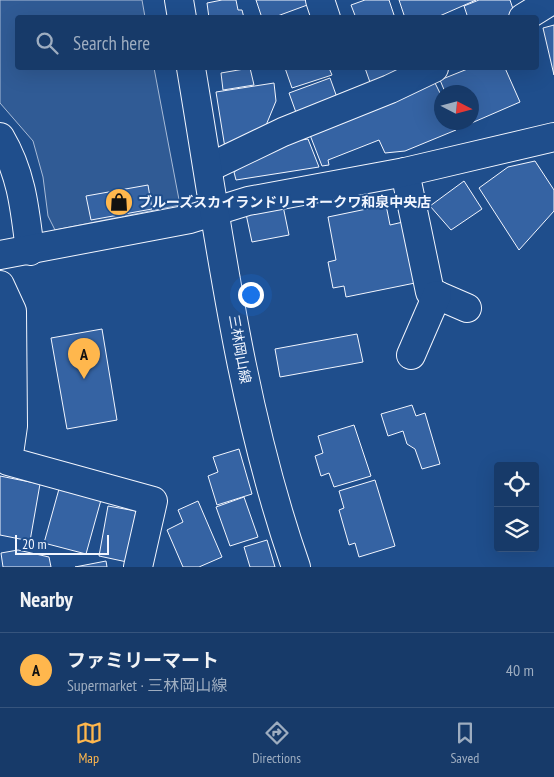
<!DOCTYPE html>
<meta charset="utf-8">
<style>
:root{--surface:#173a69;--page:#20416f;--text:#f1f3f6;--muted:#9eadc0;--line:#36547d;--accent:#ffb74d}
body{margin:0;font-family:"PT Sans Narrow","Noto Sans JP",sans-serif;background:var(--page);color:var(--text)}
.controls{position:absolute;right:15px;bottom:15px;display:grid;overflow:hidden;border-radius:5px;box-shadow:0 5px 20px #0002}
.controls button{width:45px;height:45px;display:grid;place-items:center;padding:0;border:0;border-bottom:1px solid var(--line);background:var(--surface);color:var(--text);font:25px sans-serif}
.compass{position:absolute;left:434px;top:85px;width:45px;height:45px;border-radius:50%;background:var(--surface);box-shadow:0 5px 20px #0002;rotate:96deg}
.scale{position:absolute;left:15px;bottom:12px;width:94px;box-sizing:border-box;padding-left:5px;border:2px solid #f2f6ff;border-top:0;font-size:14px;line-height:18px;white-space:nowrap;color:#f2f6ff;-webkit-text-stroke:4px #1f4e8c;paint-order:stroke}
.you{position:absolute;left:250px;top:294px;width:18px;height:18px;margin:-12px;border:4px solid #fff;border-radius:50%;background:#1a73e8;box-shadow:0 0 0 8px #1a73e833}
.badge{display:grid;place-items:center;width:32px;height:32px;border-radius:50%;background:var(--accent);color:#111;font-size:16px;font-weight:700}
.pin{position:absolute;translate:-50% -41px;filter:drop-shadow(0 1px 2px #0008)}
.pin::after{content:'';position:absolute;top:26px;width:18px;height:15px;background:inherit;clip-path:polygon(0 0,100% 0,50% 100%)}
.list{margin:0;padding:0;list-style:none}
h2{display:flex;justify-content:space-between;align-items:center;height:65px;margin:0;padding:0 20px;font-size:21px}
h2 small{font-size:16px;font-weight:400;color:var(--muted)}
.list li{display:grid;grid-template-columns:32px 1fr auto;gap:15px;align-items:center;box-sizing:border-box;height:75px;padding:0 20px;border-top:1px solid var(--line)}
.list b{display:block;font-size:19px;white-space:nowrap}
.list p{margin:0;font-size:16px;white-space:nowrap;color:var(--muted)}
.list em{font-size:16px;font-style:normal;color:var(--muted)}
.icon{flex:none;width:28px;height:28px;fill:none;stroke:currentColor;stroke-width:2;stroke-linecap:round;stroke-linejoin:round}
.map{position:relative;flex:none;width:554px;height:567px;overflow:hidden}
.search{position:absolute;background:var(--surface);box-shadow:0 5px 20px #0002;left:15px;right:15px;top:15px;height:55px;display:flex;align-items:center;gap:12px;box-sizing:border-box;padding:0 18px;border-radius:5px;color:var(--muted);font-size:19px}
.sheet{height:140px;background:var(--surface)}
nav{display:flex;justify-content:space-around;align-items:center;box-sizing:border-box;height:70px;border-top:1px solid var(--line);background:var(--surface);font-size:14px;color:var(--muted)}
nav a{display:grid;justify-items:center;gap:2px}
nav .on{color:var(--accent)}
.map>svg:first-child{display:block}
.parking{fill:#305b95;stroke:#a8bbd7}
.building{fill:#3563a3;stroke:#f2f6ff}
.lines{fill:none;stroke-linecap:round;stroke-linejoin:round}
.minor-casing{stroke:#f2f6ff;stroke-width:30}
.major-casing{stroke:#f2f6ff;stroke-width:30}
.minor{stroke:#1f4e8c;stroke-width:28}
.major{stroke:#1f4e8c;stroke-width:28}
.labels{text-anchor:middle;stroke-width:4;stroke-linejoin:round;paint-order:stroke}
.poi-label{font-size:14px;font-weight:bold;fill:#f2f6ff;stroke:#1f4e8c;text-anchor:start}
.street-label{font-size:14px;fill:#f2f6ff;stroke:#1f4e8c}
</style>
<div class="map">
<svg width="554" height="567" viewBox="0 0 554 567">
<rect width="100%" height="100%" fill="#1f4e8c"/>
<path class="parking" d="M0,0H142L145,17L18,18V68H154L180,205L55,230L48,216L43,177L33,141L0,103Z"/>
<g class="building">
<path d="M222,0H236L238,10H242L244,18H209L207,3Z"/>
<path d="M256,0H309L310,4L272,18H262Z"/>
<path d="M365,0H389L395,18H356L351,5Z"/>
<path d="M399,0H476L435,18H405Z"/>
<path d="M479,0H510L515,15L509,18H468L464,6Z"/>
<path d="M554,25V75L543,28Z"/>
<path d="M250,68L254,85L223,90L221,73Z"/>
<path d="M285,68H329L332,75L292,88Z"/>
<path d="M365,68H411L372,88Z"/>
<path d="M470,68H505L520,102L460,128L458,122H472V92H445L440,80Z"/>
<path d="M330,78L339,103L298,118L289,93Z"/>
<path d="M274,83L276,101L262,135L225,148L216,92Z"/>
<path d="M435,83L442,97V122H453L456,130L405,151L385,153L379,140L328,160L329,165L322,166L310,135Z"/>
<path d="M308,139L319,167L236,180L234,172L276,144Z"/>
<path d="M535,161L554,190V211L519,250L479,188L508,167Z"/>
<path d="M464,181L482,209L451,230L430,206Z"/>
<path d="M148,185L152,209L91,220L86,196Z"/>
<path d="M386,205L390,225L403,222L415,283L346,297L344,286L333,288L328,262L336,260L328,217Z"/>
<path d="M283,206L289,235L252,242L246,214Z"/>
<path d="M102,329L117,420L67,429L51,338Z"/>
<path d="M357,334L363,362L280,377L275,349Z"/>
<path d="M412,405L416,416L425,413L440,464L422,469L415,449L407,444L403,431L388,436L381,414Z"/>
<path d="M354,425L371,476L334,487L329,473L321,476L315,456L323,453L318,436Z"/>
<path d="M239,449L252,494L217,505L208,476L218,472L213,457Z"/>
<path d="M0,476L40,484L30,541L0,535Z"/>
<path d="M375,480L395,546L359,557L355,543L349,545L339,510L344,508L339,491Z"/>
<path d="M59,489L101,500L86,554L44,543Z"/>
<path d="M244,497L258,537L230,546L216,507Z"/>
<path d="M198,501L222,557L199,567H183L167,530L183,522L178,510Z"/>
<path d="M108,506L136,511L127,562L99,556Z"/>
<path d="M267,540L275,567H250L244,547Z"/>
<path d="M18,550L49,557L51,567H3L1,553Z"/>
<path d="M106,561L107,567H75Z"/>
</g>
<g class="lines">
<defs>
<g id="minor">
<path d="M320,0L326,18"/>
<path d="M523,18L552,0"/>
<path d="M0,137C22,174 25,210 30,251"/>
<path d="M208,168L283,132L390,89L434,68"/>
<path d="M405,172L430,292L467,308"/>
<path d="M0,255L190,219L248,201L405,172L554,137"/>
<path d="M0,285L12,311L13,426L8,461L153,501L138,567"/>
<path d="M411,355L437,295"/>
</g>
<g id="major">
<path d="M179,0L182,18"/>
<path d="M191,68C219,234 240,407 296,567"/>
</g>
</defs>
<use href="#minor" class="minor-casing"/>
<use href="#major" class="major-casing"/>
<use href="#minor" class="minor"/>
<use href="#major" class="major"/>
</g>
<defs>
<symbol id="shop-disc" viewBox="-11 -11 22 22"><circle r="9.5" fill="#ffb74d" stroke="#1f4e8c"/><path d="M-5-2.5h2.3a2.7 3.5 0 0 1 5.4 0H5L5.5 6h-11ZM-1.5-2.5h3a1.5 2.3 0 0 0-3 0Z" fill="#111"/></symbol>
</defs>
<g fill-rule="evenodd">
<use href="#shop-disc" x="103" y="186" width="32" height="32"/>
</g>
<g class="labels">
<g class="poi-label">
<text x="138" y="207">ブルーズスカイランドリーオークワ和泉中央店</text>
</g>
<g class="street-label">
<text transform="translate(240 349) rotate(80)" y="5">三林岡山線</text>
</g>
</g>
</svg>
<div class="controls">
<button><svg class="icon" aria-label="locate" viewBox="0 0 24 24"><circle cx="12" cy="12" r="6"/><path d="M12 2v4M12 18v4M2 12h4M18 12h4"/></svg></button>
<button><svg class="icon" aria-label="layers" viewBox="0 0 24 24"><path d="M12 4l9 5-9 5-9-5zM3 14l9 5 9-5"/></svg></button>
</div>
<svg class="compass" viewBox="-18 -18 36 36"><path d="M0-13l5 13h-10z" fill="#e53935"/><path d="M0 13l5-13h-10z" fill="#9eadc0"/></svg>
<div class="scale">20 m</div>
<div class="you"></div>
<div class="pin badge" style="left:84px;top:379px">A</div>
<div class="search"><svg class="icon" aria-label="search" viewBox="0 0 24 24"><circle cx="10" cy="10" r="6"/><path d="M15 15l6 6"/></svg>Search here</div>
</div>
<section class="sheet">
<h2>Nearby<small></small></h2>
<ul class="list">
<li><span class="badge">A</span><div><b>ファミリーマート</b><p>Supermarket · 三林岡山線</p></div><em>40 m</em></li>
</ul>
</section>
<nav>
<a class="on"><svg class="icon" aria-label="map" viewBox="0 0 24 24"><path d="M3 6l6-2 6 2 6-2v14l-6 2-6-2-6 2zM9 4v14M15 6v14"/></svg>Map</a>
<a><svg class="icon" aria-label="directions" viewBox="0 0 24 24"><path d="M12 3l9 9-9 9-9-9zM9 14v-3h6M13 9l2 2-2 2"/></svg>Directions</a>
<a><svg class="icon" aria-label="saved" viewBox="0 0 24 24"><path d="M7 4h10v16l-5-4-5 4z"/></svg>Saved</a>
</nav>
